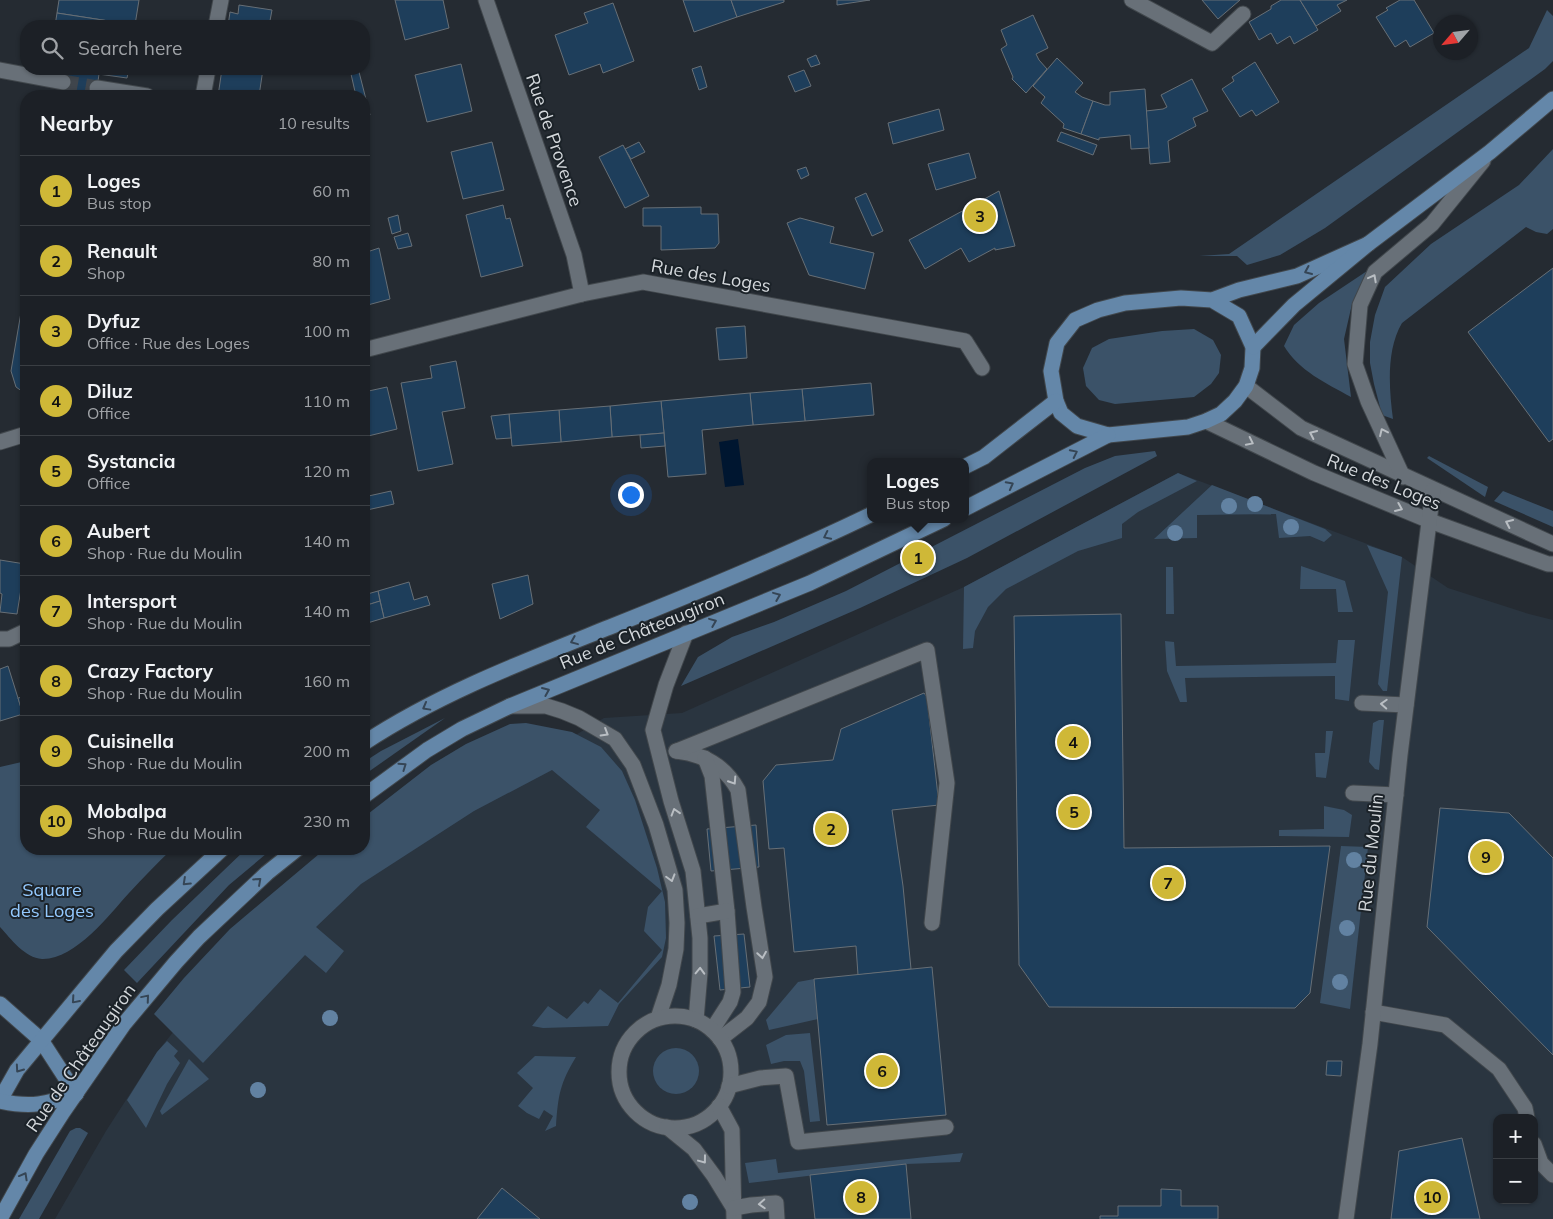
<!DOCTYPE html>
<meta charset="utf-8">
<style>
:root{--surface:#1c2026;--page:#292d32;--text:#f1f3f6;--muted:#a0a3a7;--line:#3a3e43;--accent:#cfb837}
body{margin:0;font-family:Mulish,sans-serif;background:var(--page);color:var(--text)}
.controls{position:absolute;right:15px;bottom:15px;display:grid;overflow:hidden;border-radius:10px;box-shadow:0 1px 4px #0004}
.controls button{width:45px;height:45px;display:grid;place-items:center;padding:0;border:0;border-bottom:1px solid var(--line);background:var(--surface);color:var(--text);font:25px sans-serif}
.compass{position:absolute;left:1433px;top:15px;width:45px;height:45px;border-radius:50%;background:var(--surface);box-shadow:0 1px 4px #0004;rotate:242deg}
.you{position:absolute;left:630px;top:494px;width:18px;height:18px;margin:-12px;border:4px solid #fff;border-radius:50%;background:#1a73e8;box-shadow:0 0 0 8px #1a73e833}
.badge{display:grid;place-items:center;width:32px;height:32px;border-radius:50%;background:var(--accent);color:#111;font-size:16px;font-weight:700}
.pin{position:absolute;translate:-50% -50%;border:2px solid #fff;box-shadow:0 1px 5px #0006}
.popup{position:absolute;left:867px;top:458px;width:102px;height:65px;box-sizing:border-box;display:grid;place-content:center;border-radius:10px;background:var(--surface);filter:drop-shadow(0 1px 4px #0005);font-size:16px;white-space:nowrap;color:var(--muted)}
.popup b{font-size:19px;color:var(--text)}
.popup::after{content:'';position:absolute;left:50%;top:100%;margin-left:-10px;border:10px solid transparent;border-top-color:var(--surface)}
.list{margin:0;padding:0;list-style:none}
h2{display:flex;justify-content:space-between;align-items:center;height:65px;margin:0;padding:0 20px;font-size:21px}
h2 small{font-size:16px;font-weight:400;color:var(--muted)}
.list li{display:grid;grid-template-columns:32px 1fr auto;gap:15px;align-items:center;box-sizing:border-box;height:70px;padding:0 20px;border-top:1px solid var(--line)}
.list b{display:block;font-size:19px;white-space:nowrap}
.list p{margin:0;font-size:16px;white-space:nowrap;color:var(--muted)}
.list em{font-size:16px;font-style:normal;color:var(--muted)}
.icon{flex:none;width:28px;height:28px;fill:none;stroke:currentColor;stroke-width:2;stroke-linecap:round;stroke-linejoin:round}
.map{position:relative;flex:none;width:1553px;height:1219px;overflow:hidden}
.search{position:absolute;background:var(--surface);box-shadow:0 1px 4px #0004;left:20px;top:20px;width:350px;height:55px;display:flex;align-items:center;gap:12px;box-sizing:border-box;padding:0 18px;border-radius:20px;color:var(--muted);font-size:19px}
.panel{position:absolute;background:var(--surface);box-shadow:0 1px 4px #0004;left:20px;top:90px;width:350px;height:765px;border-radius:20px}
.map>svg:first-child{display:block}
.built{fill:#2a3540;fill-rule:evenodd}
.green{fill:#3b5268}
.water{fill:#001630}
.building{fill:#1e3e5b;stroke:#676f76}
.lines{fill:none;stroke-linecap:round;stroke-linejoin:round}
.minor-tunnel{stroke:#3f454c;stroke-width:15;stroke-dasharray:15 8;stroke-linecap:butt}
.minor-casing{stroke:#41474c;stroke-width:17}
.major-casing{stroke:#41474c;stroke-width:17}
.minor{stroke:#687078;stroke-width:15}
.major{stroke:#6487a9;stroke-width:15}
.tree{fill:#6282a2}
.oneway{stroke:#354555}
.oneway2{stroke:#b9bec3}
.labels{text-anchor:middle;stroke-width:4;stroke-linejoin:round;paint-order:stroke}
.street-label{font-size:18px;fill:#d4d8dc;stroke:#1b2228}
.park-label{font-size:18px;fill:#94c9fe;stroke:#1b2228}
</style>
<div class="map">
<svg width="1553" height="1219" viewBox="0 0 1553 1219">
<rect width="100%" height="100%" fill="#252b32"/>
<path class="built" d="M1178,473L1402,557L1448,588L1529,614L1553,620V1219H55L106,1131L157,1052L205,993L554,748L604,718L682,713L964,587ZM1497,1118H1534V1200H1497Z"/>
<g class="green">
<path d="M1547,10L1553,16V61L1545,69L1325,228L1280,255L1247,265L1237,256H1199L1229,254L1529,48Z"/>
<path d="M1553,149V229L1547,234L1536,232L1526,227L1402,323C1386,350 1389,389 1393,419L1382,415L1374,384L1370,363V342L1375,315L1385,287L1431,244L1519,185Z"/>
<path d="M1370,269L1352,304L1344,339L1351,397C1326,383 1299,371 1284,346L1294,325L1319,303Z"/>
<path d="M1194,329L1213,340L1221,355L1219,373L1211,384L1194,397L1115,404L1099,400L1086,386L1083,368L1092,348L1109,339L1162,331Z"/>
<path d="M1155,451L1157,456L967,558L860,608L681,686L698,657L732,637L774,622L846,591L1085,468L1115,456Z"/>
<path d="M1429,456L1488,487L1485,497L1427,458Z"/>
<path d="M1178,473L1197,481L1138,512L1122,524V538L1078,551L1006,589L988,607L975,631L973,648L963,649L964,587Z"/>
<path d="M1212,485L1325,529L1332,535L1324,542L1310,536L1279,538L1276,514L1197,515V538L1154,539Z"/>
<path d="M1503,491L1553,511V527L1494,501Z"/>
<path d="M1367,545L1402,557L1387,691H1383L1378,684L1388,592Z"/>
<path d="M1301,566L1345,581L1353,612H1338L1336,589H1300Z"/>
<path d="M1166,567H1173L1174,614H1166Z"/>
<path d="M1338,640H1355L1349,701L1335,699V676L1185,678L1187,702H1180L1167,671L1165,641L1174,642L1176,666L1336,663Z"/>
<path d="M445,718L364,775V762L381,751Z"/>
<path d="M1379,720H1384L1379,770L1375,769L1369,762L1373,723Z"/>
<path d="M526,723L572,732L601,747L622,771L635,800L657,868L665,902L666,938L662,957L619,1004L608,1026L543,1028L532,1026L548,1006L567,1019L584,1001L588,1004L600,989L618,1003L662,950L644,931L648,907L662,891L586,827L600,810L552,770L474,811L361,884L316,927L344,951L326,973L305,955L203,1063L154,1014L184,978L230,929L325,849H364V817L431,765L466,744L510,724Z"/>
<path d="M1326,731H1333L1326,778L1316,777L1315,753H1325Z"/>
<path d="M26,761V849H172C157,863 143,878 129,893C109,915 75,960 42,959C25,958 11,939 0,927V767Z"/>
<path d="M1324,806L1344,810L1352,815L1349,837L1279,836V830L1324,829Z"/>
<path d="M1341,846L1368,847L1350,1009L1320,1003Z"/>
<path d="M246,849H272L229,885L137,983L124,970L172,920Z"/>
<path d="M814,979L818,1019L769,1030L766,1020L798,982Z"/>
<path d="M810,1033L820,1121L810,1122L804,1071L800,1061H784L771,1064L766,1045L786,1035Z"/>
<path d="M167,1041L178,1051L174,1056L180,1063L167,1084L146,1128L127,1100L157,1052Z"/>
<circle cx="676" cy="1071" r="23"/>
<path d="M535,1056L576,1057C560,1083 558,1096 556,1126L545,1131L553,1116L544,1110L539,1119L527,1113L518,1106L533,1088L517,1073Z"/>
<path d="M189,1059L209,1079L162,1115L160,1111Z"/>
<path d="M76,1128H80L88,1133L39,1219H19L70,1131Z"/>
<path d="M963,1153L960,1162L906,1164L749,1183L745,1163L776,1159L778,1173Z"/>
</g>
<path class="water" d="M738,439L744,485L725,487L719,442Z"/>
<g class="building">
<path d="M59,0H139L135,25L57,13Z"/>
<path d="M395,0H443L449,28L405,40Z"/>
<path d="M683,0H731L737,17L694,32Z"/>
<path d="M731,0H784V2L737,17Z"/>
<path d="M837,0H870L837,5Z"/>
<path d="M1202,0H1240L1218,19Z"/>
<path d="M1281,0H1300L1318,30L1294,44L1290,36L1277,44L1271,33L1259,40L1249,22L1271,9V6Z"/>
<path d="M1300,0H1347L1337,5L1341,11L1316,26Z"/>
<path d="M1400,0H1414L1434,33L1410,47L1406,40L1395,47L1376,17L1388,10L1386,8Z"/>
<path d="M613,3L634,61L603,73L600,64L569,75L555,35L588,23L584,13Z"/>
<path d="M239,5L272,10L269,26H228L230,12L238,14Z"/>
<path d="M57,13L135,25V26H55Z"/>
<path d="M1033,15L1048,48L1036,54L1039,60L1047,69L1026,93L1012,79L1013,77L1001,49L1007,45L1001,30Z"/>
<path d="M816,55L820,64L811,67L807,59Z"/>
<path d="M1057,58L1083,83L1075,92L1082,97L1093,101L1081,134L1063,128L1064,124L1041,103L1045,97L1033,86Z"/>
<path d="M1255,62L1279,102L1256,116L1252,110L1240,117L1222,89L1234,81L1232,77Z"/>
<path d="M461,64L472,111L427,122L415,75Z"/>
<path d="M701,66L707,87L699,90L692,69Z"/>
<path d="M62,69H129L127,78Z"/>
<path d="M65,69L99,74L96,96L61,93Z"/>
<path d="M222,69H263L259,96H218Z"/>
<path d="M804,70L811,86L795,92L788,76Z"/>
<path d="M359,72L370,115L364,117V96H356L351,74Z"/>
<path d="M1192,79L1208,111L1193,118L1196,126L1168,141L1170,162L1150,164L1146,111L1163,109L1167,107L1161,95Z"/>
<path d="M1145,89L1149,148L1131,149L1130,135L1099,138V140L1081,134L1093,101L1105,105H1110V92Z"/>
<path d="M54,91L61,93L87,96H53Z"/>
<path d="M939,109L944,130L893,144L888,123Z"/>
<path d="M1061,132L1097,145L1093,155L1057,141Z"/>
<path d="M492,142L504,190L463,199L451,152Z"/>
<path d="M639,142L645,152L631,159L625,149Z"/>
<path d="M623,145L649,196L625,208L599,157Z"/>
<path d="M969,153L976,178L936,190L928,164Z"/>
<path d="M806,167L809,175L801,179L797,170Z"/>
<path d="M999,191L1015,246L995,250V248L969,262L961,248L925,269L909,240Z"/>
<path d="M866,193L883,231L872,236L855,198Z"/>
<path d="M503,205L506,219L510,218L523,266L481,277L466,215Z"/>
<path d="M701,207V214H718L719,243L715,248L661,250V226H643V208Z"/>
<path d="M398,215L401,231L392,234L388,218Z"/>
<path d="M800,218L834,227L830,243L874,253L865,289L809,275L787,223Z"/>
<path d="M408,233L412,246L398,249L394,237Z"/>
<path d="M379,248L390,299L364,306V253Z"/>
<path d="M1553,268V439L1549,442L1468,332Z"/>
<path d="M25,289L26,290V394L16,387L11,371Z"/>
<path d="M745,326L747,358L719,360L716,328Z"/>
<path d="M456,361L465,408L442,412L453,464L418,471L401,383L432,378L430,366Z"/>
<path d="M871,383L874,415L805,421L802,389Z"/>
<path d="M387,387L397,429L364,437L368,454L364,455V392Z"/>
<path d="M802,389L805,421L753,425L750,393Z"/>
<path d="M750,393L753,425L702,430L706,474L668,477L661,401Z"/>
<path d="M661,401L664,433L612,437L610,406Z"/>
<path d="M610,406L612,437L561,442L559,410Z"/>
<path d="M559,410L561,442L512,446L509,414Z"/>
<path d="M509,414L511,438L496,439L491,416Z"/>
<path d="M664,433L665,446L641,448L640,435Z"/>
<path d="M391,491L394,504L367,510L364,497Z"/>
<path d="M26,557V599L19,598Z"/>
<path d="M0,560L25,564L17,614L0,612L2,594L0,593Z"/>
<path d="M528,575L533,604L500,619L492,584Z"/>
<path d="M409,582L414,600L427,596L430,605L384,618L378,591Z"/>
<path d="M378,591L380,601L364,606V595Z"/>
<path d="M380,601L384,618L364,624V606Z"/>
<path d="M1121,614L1124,848L1330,846L1310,993L1295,1008L1049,1007L1019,965L1014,616Z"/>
<path d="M8,666L23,714L0,721V669Z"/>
<path d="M924,693L927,697L939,805L892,810L903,886L911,969L858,975L856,946L794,952L784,848L769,849L763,781L776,765L833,760L841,729Z"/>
<path d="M26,696V725L18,698Z"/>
<path d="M1440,808L1509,813L1553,858V1055L1427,927Z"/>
<path d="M756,825L759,867L711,871L707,829Z"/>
<path d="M744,934L750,987L720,990L714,936Z"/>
<path d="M932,967L946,1115L827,1125L814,979Z"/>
<path d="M1327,1061H1342L1341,1076L1326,1075Z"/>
<path d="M1462,1138L1480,1219H1391L1399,1151Z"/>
<path d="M906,1164L911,1219H815L810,1175Z"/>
<path d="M502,1188L540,1219H477Z"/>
<path d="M1161,1189L1181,1190V1206H1218V1219H1100V1216H1118V1206H1161Z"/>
</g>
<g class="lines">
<path class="minor-tunnel" d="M63,82L97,88"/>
<defs>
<g id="minor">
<path d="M486,0L574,255L582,294"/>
<path d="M1132,0L1212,43L1243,14"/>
<path d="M216,26L221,0"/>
<path d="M0,70L63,82"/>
<path d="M97,88L147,96"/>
<path d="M203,96L208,69"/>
<path d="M364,350L582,294L643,282L965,341L982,368"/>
<path d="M1246,386L1301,428L1553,544"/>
<path d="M1206,421L1314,473L1430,521L1548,564H1553"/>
<path d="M0,442L26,434"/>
<path d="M1403,477L1368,401L1355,364L1360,305L1375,272L1432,224L1483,161"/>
<path d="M686,633L666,685L653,730L671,801L693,871L700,938V973L696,1020"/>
<path d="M0,639H9L26,631"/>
<path d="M1362,703L1406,705"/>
<path d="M510,706H546L562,711L579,718L615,739L633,765L656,825L675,890L677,923L676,949L669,985L658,1018"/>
<path d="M676,751C703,754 725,766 738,790L754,907L765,977L759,1002L747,1018L720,1039"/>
<path d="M677,751L927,650L947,783L932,923"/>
<path d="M705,758L712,776L727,911L733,992L730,1002L712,1030"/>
<path d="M1353,793L1396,795"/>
<path d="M698,916L727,911"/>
<path d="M1373,1012L1445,1025L1499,1069L1525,1108L1527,1118"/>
<circle cx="675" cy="1072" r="56"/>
<path d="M729,1086L760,1078L786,1076L798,1142L946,1127"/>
<path d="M719,1106L732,1130L734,1219"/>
<path d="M667,1127L694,1149L714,1176L733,1207"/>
<path d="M1534,1144L1541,1163L1553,1175"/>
<path d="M734,1208L751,1205L776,1203L777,1219"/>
<path d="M1346,1219L1370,1044L1400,755L1433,490"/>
</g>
<g id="major">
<path d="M1212,300L1239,316L1253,347L1252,368L1246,386L1235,401L1221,414L1206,421L1188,427L1108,435L1077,426L1061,413L1056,401L1051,371L1057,343L1075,320L1098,310L1125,303L1181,298L1212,300L1239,290L1297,276L1368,244"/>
<path d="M1253,347L1294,305L1368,244L1490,152L1553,99"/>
<path d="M966,466L984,457L1056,401"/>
<path d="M966,508L1108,435"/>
<path d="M364,743C440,693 525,661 610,627C698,592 785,556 870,515"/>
<path d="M364,796L427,750L462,729L510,706L810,583L944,519"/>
<path d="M0,1004L41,1040L76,1094"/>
<path d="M0,1100L17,1070L116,951L157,909L222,849"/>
<path d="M0,1101C31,1108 47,1104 76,1094"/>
<path d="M0,1219L36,1154L63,1112L124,1024L176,962L199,937L267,873L297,849"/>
</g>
</defs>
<use href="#minor" class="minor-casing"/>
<use href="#major" class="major-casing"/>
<use href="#minor" class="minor"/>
<use href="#major" class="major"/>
</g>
<g class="tree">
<circle cx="1255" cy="504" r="8"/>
<circle cx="1229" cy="506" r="8"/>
<circle cx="1291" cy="527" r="8"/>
<circle cx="1175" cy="533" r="8"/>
<circle cx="1354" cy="860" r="8"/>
<circle cx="1347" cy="928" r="8"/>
<circle cx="1340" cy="982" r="8"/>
<circle cx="330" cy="1018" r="8"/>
<circle cx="258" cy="1090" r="8"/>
<circle cx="690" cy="1202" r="8"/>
</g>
<defs><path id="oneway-chevron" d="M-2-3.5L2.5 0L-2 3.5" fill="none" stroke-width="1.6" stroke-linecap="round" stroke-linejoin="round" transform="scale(1.25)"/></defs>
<g class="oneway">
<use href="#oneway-chevron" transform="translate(1308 271) rotate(156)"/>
<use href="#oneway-chevron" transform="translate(1074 453) rotate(-26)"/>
<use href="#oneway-chevron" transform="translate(1010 485) rotate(-28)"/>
<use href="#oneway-chevron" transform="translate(827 536) rotate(154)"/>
<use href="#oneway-chevron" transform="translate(777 596) rotate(-22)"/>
<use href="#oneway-chevron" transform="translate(713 622) rotate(-22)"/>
<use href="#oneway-chevron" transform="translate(574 641) rotate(158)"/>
<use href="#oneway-chevron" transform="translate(546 691) rotate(-23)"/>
<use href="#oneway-chevron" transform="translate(426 707) rotate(151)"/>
<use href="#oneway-chevron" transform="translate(403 766) rotate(-35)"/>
<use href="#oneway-chevron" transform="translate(258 881) rotate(-42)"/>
<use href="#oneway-chevron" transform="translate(186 882) rotate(137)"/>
<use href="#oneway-chevron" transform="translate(146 998) rotate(-50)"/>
<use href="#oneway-chevron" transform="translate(75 1000) rotate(131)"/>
<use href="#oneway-chevron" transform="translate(19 1069) rotate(125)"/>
<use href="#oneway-chevron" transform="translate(24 1176) rotate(-61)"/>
</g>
<g class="oneway2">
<use href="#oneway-chevron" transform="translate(1373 278) rotate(-62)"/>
<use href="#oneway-chevron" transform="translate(1383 432) rotate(-115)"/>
<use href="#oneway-chevron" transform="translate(1313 434) rotate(-155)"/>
<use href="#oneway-chevron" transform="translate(1250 442) rotate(26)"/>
<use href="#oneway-chevron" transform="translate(1399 508) rotate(23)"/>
<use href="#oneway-chevron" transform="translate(1509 523) rotate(-155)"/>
<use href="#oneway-chevron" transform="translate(1384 704) rotate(-177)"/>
<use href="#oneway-chevron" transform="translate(605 733) rotate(31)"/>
<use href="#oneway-chevron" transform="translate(733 781) rotate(57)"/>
<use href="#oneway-chevron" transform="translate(675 812) rotate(-107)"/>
<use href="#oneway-chevron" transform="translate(671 878) rotate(74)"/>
<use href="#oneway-chevron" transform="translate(762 955) rotate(81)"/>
<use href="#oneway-chevron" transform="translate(700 971) rotate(-88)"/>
<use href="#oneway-chevron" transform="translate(703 1160) rotate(53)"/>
<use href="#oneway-chevron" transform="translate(762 1204) rotate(177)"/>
</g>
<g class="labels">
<g class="street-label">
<text transform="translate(554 140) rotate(71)" y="6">Rue de Provence</text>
<text transform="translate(711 276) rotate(10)" y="6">Rue des Loges</text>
<text transform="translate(1384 482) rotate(22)" y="6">Rue des Loges</text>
<text transform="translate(642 631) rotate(-22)" y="6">Rue de Châteaugiron</text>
<text transform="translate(1371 853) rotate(-84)" y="6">Rue du Moulin</text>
<text transform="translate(81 1058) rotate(-55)" y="6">Rue de Châteaugiron</text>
</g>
<g class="park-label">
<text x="52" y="896">Square<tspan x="52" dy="21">des Loges</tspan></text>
</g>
</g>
</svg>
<div class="controls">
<button>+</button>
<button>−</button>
</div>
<svg class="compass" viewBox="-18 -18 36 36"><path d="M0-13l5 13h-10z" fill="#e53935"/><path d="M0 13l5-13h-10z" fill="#a0a3a7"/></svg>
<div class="you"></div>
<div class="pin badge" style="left:918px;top:558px">1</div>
<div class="popup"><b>Loges</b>Bus stop</div>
<div class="pin badge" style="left:831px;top:829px">2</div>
<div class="pin badge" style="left:980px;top:216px">3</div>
<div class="pin badge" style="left:1073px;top:742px">4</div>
<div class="pin badge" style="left:1074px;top:812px">5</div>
<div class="pin badge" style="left:882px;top:1071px">6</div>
<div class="pin badge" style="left:1168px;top:883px">7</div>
<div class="pin badge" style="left:861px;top:1197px">8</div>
<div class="pin badge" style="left:1486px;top:857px">9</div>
<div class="pin badge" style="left:1432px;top:1197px">10</div>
<div class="search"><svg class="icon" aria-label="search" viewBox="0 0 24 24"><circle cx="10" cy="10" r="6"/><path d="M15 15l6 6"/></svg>Search here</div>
<section class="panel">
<h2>Nearby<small>10 results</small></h2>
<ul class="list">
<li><span class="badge">1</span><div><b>Loges</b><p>Bus stop</p></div><em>60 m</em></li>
<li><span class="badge">2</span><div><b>Renault</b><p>Shop</p></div><em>80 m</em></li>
<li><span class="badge">3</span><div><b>Dyfuz</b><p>Office · Rue des Loges</p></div><em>100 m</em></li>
<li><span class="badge">4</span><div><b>Diluz</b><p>Office</p></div><em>110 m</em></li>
<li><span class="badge">5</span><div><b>Systancia</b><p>Office</p></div><em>120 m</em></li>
<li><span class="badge">6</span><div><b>Aubert</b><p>Shop · Rue du Moulin</p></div><em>140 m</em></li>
<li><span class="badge">7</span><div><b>Intersport</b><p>Shop · Rue du Moulin</p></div><em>140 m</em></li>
<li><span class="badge">8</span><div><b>Crazy Factory</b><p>Shop · Rue du Moulin</p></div><em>160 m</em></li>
<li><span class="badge">9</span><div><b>Cuisinella</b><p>Shop · Rue du Moulin</p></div><em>200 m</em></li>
<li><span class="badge">10</span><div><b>Mobalpa</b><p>Shop · Rue du Moulin</p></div><em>230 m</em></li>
</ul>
</section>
</div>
